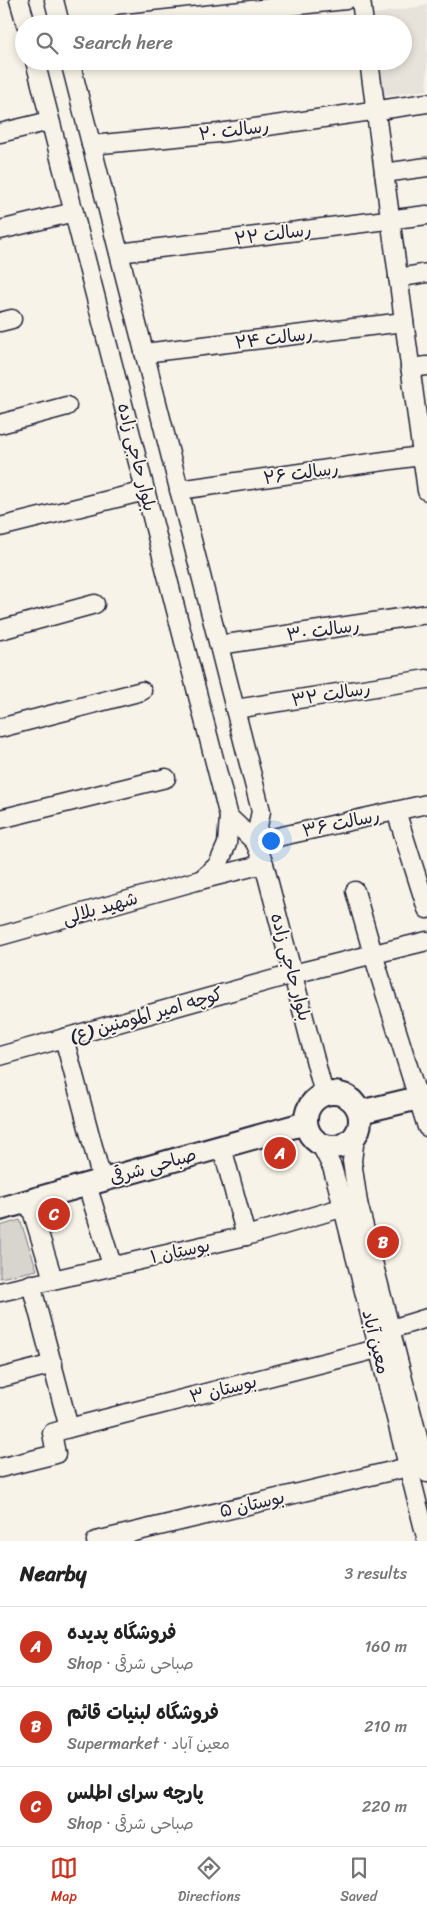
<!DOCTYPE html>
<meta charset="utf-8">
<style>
:root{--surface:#fff;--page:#f2f2f2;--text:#222;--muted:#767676;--line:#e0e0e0;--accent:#c8321e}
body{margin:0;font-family:Sriracha,"Playpen Sans Arabic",sans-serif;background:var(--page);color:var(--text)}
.you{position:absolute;left:270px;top:840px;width:18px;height:18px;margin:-12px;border:4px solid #fff;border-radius:50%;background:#1a73e8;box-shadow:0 0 0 8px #1a73e833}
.badge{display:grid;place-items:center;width:32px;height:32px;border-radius:50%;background:var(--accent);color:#fff;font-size:16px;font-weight:700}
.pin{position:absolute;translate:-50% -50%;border:2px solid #fff;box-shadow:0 1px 5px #0006}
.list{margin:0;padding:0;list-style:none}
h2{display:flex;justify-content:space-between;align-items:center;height:65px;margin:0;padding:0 20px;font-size:21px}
h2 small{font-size:16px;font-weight:400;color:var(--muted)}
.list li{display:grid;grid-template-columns:32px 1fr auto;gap:15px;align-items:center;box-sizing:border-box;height:80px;padding:0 20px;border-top:1px solid var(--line)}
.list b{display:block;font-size:19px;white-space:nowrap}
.list p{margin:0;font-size:16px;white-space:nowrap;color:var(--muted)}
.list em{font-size:16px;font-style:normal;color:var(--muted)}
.icon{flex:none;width:28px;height:28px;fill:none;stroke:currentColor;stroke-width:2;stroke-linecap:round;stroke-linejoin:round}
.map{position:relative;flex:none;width:427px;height:1541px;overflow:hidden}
.search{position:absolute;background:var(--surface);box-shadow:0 2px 8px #0003;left:15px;right:15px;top:15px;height:55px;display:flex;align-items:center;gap:12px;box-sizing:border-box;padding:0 18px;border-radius:28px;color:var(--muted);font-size:19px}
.sheet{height:305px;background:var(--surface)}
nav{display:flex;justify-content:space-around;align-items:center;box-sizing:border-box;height:70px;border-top:1px solid var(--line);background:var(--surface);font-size:14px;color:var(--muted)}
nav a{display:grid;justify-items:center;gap:2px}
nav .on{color:var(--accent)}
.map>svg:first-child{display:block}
.built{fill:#e7e3db}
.green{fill:#d8d5cf;stroke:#7d7c85}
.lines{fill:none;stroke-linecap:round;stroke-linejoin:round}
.minor-casing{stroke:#22223b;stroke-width:21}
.major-casing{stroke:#22223b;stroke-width:26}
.minor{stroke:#f7f3e8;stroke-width:18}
.major{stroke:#f7f3e8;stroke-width:22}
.labels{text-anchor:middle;stroke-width:4;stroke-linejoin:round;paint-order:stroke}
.street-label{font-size:18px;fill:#22223b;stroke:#f7f3e8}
</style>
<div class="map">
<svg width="427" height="1541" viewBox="0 0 427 1541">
<rect width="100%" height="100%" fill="#f7f3e8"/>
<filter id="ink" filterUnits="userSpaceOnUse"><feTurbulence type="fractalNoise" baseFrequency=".02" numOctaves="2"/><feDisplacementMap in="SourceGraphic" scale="10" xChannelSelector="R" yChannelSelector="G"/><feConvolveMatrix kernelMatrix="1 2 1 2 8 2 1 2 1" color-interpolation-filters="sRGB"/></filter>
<g filter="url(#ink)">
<path class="built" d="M427,5V90L381,96L377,61H403V24H372L371,19L375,14Z"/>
<path class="green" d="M20,1220L37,1270L0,1278V1226Z"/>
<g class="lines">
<defs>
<g id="minor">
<path d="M19,0L26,24"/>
<path d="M54,0L60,24"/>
<path d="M361,0L364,24"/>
<path d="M120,24L346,0"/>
<path d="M35,61L229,817L255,842L264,864L324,1094"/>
<path d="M70,61L261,811L255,842"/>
<path d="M369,61L427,491"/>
<path d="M0,133L50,121"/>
<path d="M91,145L219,133L427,103"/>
<path d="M384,173L427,167"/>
<path d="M0,230L74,212"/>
<path d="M119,253L427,215"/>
<path d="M398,278L427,273"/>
<path d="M0,322L12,319"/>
<path d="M144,353L404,322"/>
<path d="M410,368L427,366"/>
<path d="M0,424L67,406"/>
<path d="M179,490L427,455"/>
<path d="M0,527L145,491"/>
<path d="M0,630L95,604"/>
<path d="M219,645L427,614"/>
<path d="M235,709L427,679"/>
<path d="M0,728L142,691"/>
<path d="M396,811L427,909"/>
<path d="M0,819L166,778"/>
<path d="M255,842L427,804"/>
<path d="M203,878L218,865L227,844L229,817"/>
<path d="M355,891L373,954L427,1127"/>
<path d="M0,936L200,880L264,864"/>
<path d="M64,1038L102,1180"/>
<path d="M0,1056L293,974L427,941"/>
<path d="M355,1137L352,1161L358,1203L427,1473"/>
<path d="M321,1145L332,1167L337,1184L427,1541"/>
<path d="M222,1147L246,1236"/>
<path d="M87,1185L112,1265"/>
<path d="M29,1201L53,1279"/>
<path d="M0,1292L246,1236L358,1203"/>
<path d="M391,1329L427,1318"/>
<path d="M0,1378L53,1364"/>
<path d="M69,1428L377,1349"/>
<path d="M0,1468L56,1454L52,1433L69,1428L31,1284"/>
<path d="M96,1541L408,1467"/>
</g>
<g id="major">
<circle cx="333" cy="1120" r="27"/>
<path d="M360,1112L427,1096"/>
<path d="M0,1209L306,1123"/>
</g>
</defs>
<use href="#minor" class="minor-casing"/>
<use href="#major" class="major-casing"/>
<use href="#minor" class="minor"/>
<use href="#major" class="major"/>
</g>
</g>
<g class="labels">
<g class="street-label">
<text transform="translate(234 130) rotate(-7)" y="6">رسالت ۲۰</text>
<text transform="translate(273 234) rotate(-7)" y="6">رسالت ۲۲</text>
<text transform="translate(274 338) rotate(-7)" y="6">رسالت ۲۴</text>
<text transform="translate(137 457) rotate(76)" y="6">بلوار حاجی زاده</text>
<text transform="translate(301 473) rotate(-8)" y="6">رسالت ۲۶</text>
<text transform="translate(323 630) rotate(-8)" y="6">رسالت ۳۰</text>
<text transform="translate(331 694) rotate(-9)" y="6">رسالت ۳۲</text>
<text transform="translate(341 823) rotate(-12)" y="6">رسالت ۳۶</text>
<text transform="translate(100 908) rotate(-16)" y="6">شهید بلالی</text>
<text transform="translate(291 967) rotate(75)" y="6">بلوار حاجی زاده</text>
<text transform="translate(146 1015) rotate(-16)" y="6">کوچه امیر المومنین (ع)</text>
<text transform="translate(153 1166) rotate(-16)" y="6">صباحی شرقی</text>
<text transform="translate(180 1251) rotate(-12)" y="6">بوستان ۱</text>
<text transform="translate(376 1342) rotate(76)" y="6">معین آباد</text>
<text transform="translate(223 1389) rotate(-14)" y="6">بوستان ۳</text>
<text transform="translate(252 1504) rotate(-13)" y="6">بوستان ۵</text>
</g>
</g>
</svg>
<div class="you"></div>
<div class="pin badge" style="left:280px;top:1153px">A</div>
<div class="pin badge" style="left:383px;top:1242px">B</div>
<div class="pin badge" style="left:54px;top:1214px">C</div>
<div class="search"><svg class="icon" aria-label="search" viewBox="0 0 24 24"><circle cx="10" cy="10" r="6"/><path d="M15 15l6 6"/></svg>Search here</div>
</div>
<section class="sheet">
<h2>Nearby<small>3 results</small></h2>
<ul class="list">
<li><span class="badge">A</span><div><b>فروشگاه پدیده</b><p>Shop · صباحی شرقی</p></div><em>160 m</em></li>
<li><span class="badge">B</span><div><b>فروشگاه لبنیات قائم</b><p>Supermarket · معین آباد</p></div><em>210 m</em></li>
<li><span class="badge">C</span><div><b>پارچه سرای اطلس</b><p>Shop · صباحی شرقی</p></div><em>220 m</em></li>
</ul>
</section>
<nav>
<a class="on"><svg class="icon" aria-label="map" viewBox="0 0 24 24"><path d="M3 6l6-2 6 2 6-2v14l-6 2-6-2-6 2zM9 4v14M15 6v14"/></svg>Map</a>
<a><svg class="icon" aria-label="directions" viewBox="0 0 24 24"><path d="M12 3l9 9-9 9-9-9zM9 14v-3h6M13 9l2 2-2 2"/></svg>Directions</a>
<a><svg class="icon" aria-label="saved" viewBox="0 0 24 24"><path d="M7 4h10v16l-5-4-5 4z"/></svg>Saved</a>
</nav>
